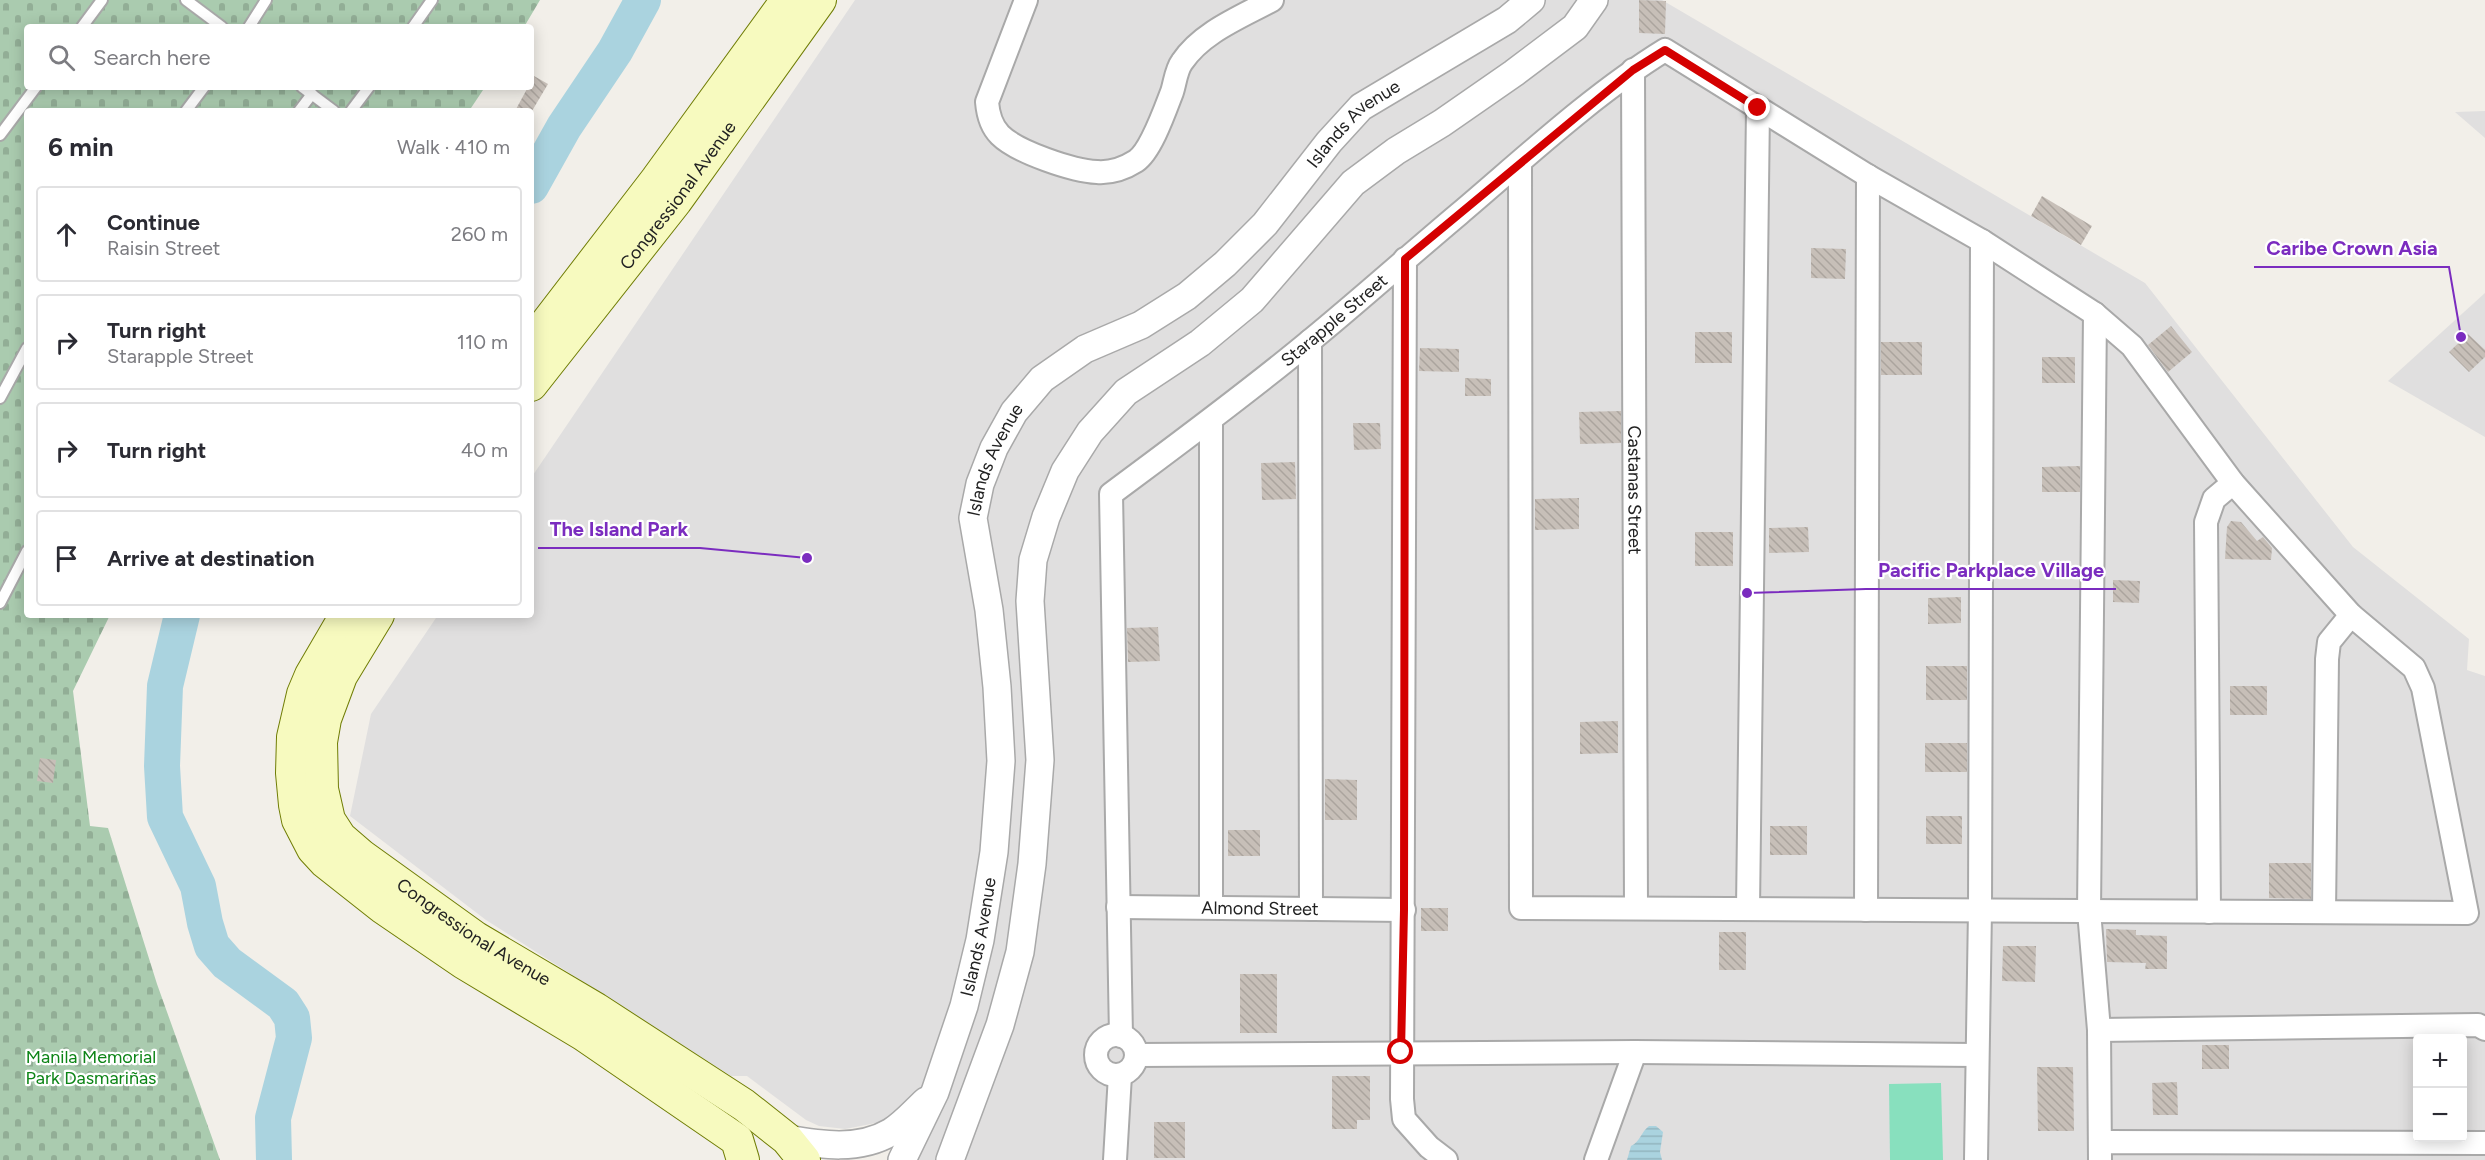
<!DOCTYPE html>
<meta charset="utf-8">
<style>
:root{--surface:#fff;--page:#f2f2f3;--text:#2b2b33;--muted:#7c7c81;--line:#e1e1e2}
body{margin:0;font-family:Figtree,sans-serif;background:var(--page);color:var(--text)}
.controls{position:absolute;right:18px;bottom:18px;display:grid;overflow:hidden;border-radius:6px;box-shadow:0 3px 15px #0003}
.controls button{width:54px;height:54px;display:grid;place-items:center;padding:0;border:0;border-bottom:2px solid var(--line);background:var(--surface);color:var(--text);font:30px sans-serif}
.stop{position:absolute;width:18px;height:18px;margin:-14px;border:4px solid #d40000;border-radius:50%;background:#fff}
.stop.end{background:#d40000;border-color:#fff;box-shadow:0 2px 6px #0008}
.list{margin:0;padding:0;list-style:none}
h2{display:flex;justify-content:space-between;align-items:center;height:78px;margin:0;padding:0 24px;font-size:26px}
h2 small{font-size:20px;font-weight:400;color:var(--muted)}
.list li{display:grid;grid-template-columns:39px 1fr auto;gap:18px;align-items:center;box-sizing:border-box;height:96px;margin:0 12px 12px;padding:0 12px;border:2px solid var(--line);border-radius:6px}
.list b{display:block;font-size:22px;white-space:nowrap}
.list p{margin:0;font-size:20px;white-space:nowrap;color:var(--muted)}
.list em{font-size:20px;font-style:normal;color:var(--muted)}
.icon{flex:none;width:33px;height:33px;fill:none;stroke:currentColor;stroke-width:2;stroke-linecap:round;stroke-linejoin:round}
.map{position:relative;flex:none;width:2485px;height:1160px;overflow:hidden}
.search{position:absolute;background:var(--surface);box-shadow:0 3px 15px #0003;left:24px;top:24px;width:510px;height:66px;display:flex;align-items:center;gap:15px;box-sizing:border-box;padding:0 21px;border-radius:6px;color:var(--muted);font-size:22px}
.panel{position:absolute;background:var(--surface);box-shadow:0 3px 15px #0003;left:24px;top:108px;width:510px;height:510px;border-radius:6px}
.map>svg:first-child{display:block}
.residential{fill:#e0dfdf;fill-rule:evenodd}
.cemetery{fill:url(#cemetery-stones)}
.pitch{fill:#88e0be}
.water{fill:url(#water-rules)}
.lines{fill:none;stroke-linecap:round;stroke-linejoin:round}
.river{stroke:#aad3df;stroke-width:36}
.building{fill:url(#building-back-hatch)}
.service-casing{stroke:#a9a9a9;stroke-width:14}
.minor-casing{stroke:#a9a9a9;stroke-width:26}
.tertiary-casing{stroke:#a9a9a9;stroke-width:30}
.secondary-casing{stroke:#707d05;stroke-width:34}
.service{stroke:#fff;stroke-width:10}
.minor{stroke:#fff;stroke-width:22}
.tertiary{stroke:#fff;stroke-width:27}
.secondary{stroke:#f7fabf;stroke-width:32}
.route{stroke:#d40000;stroke-width:8}
.labels{text-anchor:middle;stroke-width:4.5;stroke-linejoin:round;paint-order:stroke}
.street-label{font-size:18px;fill:#222;stroke:#fff}
.park-label{font-size:18px;fill:#0c8416;stroke:#fff}
.leader{fill:none;stroke:#7b2cbf;stroke-width:2}
.callout-dot{fill:#7b2cbf;stroke:#fff;stroke-width:2}
.callout-label{font-size:20px;text-anchor:middle;font-weight:bold;fill:#7b2cbf;stroke:#fff;stroke-width:4.5;stroke-linejoin:round;paint-order:stroke}
</style>
<div class="map">
<svg width="2485" height="1160" viewBox="0 0 2485 1160">
<defs>
<pattern id="cemetery-stones" width="16" height="16" patternUnits="userSpaceOnUse" patternTransform="scale(1.5)"><rect width="16" height="16" fill="#aacbaf"/><path d="M2 7V4a2 2 0 0 1 4 0v3zM10 15v-3a2 2 0 0 1 4 0v3z" fill="#92ae96"/></pattern>
<pattern id="water-rules" width="6" height="5" patternUnits="userSpaceOnUse" patternTransform="scale(1.5)"><rect width="6" height="5" fill="#aad3df"/><path d="M0 2.5h6" fill="none" stroke="#92b5bf"/></pattern>
<pattern id="building-back-hatch" width="6" height="6" patternUnits="userSpaceOnUse" patternTransform="scale(1.5)"><rect width="6" height="6" fill="#c7bfb8"/><path d="M-1 5l2 2M0 0l6 6M5-1l2 2" fill="none" stroke="#aba49e"/></pattern>
</defs>
<rect width="100%" height="100%" fill="#f2efe9"/>
<g class="residential">
<path d="M855,0H1662L2145,283L2353,547L2469,639L2467,670L2485,676V1160H889L895,1148L881,1122L845,1129L819,1126L806,1120L747,1076H731L486,920L350,816L371,714L438,615H531V478ZM2418,1038H2462V1138H2418Z"/>
<path d="M2485,111V138L2455,112Z"/>
<path d="M2485,293V437L2388,381Z"/>
</g>
<path class="cemetery" d="M0,0H540L524,27H27V87H485L469,111H27V615H110L73,691L90,826L108,828L157,984L220,1160H0Z"/>
<path class="pitch" d="M1941,1083L1943,1160H1890L1889,1084Z"/>
<path class="water" d="M1649,1126H1656L1663,1132L1660,1152L1662,1160H1627L1631,1146C1640,1142 1641,1132 1649,1126Z"/>
<g class="lines">
<g class="river">
<path d="M531,186L564,127L615,51L643,0"/>
<path d="M182,615L165,686L162,766L165,817L198,886L205,923L212,946L227,963L283,1004L292,1018L294,1038L273,1118L274,1160"/>
</g>
</g>
<g class="building">
<path d="M1639,0L1666,1L1665,34L1639,33Z"/>
<path d="M534,76L548,84L532,111H515L528,87H531Z"/>
<path d="M2042,196L2092,226L2081,245L2031,216Z"/>
<path d="M1811,248L1846,249L1845,279L1811,278Z"/>
<path d="M2171,326L2192,352L2168,372L2148,345Z"/>
<rect x="1695" y="332" width="37" height="31"/>
<path d="M2468,334L2485,350V357L2469,372L2449,352Z"/>
<rect x="1881" y="342" width="41" height="33"/>
<path d="M1420,348L1459,349V372L1419,371Z"/>
<rect x="2042" y="357" width="33" height="26"/>
<path d="M1465,378L1491,379V396H1465Z"/>
<path d="M1621,411V443L1580,444L1579,412Z"/>
<path d="M1353,423H1380L1381,449L1354,450Z"/>
<path d="M1295,462L1296,499L1262,500L1261,463Z"/>
<path d="M2080,466V492H2042V467Z"/>
<path d="M1579,498V529L1535,530V499Z"/>
<path d="M2231,521L2241,522L2257,541L2263,537L2272,548L2271,560L2225,559L2227,527Z"/>
<path d="M1808,527L1809,552L1769,553V528Z"/>
<rect x="1695" y="532" width="38" height="34"/>
<path d="M2113,580L2140,581L2139,603L2113,602Z"/>
<path d="M1961,597V623L1928,624V598Z"/>
<path d="M1158,627L1160,661L1128,662L1127,628Z"/>
<rect x="1926" y="666" width="41" height="34"/>
<rect x="2230" y="686" width="37" height="29"/>
<path d="M1618,721V753L1580,754V722Z"/>
<rect x="1925" y="743" width="42" height="29"/>
<path d="M40,758L56,760L53,783L37,781Z"/>
<path d="M1325,779L1357,780V820H1325Z"/>
<rect x="1926" y="816" width="36" height="28"/>
<rect x="1770" y="826" width="37" height="29"/>
<rect x="1228" y="830" width="32" height="26"/>
<path d="M2269,863H2311V899L2269,898Z"/>
<rect x="1421" y="908" width="27" height="23"/>
<path d="M2106,929L2136,930V935L2167,936V969H2145L2146,963L2107,962Z"/>
<rect x="1719" y="932" width="27" height="38"/>
<path d="M2003,946H2036L2035,982L2002,981Z"/>
<rect x="1240" y="974" width="37" height="59"/>
<rect x="2202" y="1045" width="27" height="24"/>
<path d="M2037,1067H2073L2074,1131H2038Z"/>
<path d="M1332,1076H1370V1120H1357V1129H1332Z"/>
<path d="M2177,1082L2178,1115H2153L2152,1083Z"/>
<rect x="1154" y="1122" width="31" height="36"/>
</g>
<g class="lines">
<defs>
<g id="service">
<path d="M186,0L222,27"/>
<path d="M82,27L102,0"/>
<path d="M249,27L266,0"/>
<path d="M413,27L432,0"/>
<path d="M302,87L334,111"/>
<path d="M186,111L204,87"/>
<path d="M299,111L312,94"/>
<path d="M351,111L369,87"/>
<path d="M0,135L36,87"/>
<path d="M0,398L27,348"/>
<path d="M0,603L27,551"/>
</g>
<g id="minor">
<path d="M1026,0L987,102C988,114 991,126 1000,135C1017,152 1073,171 1097,172C1111,173 1125,168 1136,161C1151,151 1165,110 1172,92C1175,83 1176,70 1182,62C1202,32 1241,17 1272,0"/>
<path id="s1" d="M1633,70L1636,908"/>
<path d="M1405,259L1402,1099L1404,1119L1429,1147L1446,1160"/>
<path d="M2095,314L2089,911L2099,1030L2100,1160"/>
<path d="M1310,341L1311,909"/>
<path d="M1211,420V907"/>
<path id="s2" d="M1118,907L1404,910"/>
<path d="M1748,909L1758,108"/>
<path d="M1866,910L1868,176"/>
<path d="M2209,912L2206,522L2214,499L2233,483"/>
<path d="M2324,912L2327,659L2329,642L2351,615"/>
<path d="M2099,1030L2478,1025L2485,1029"/>
<circle cx="1116" cy="1055" r="20"/>
<path id="s3" d="M1121,1036L1111,494C1178,444 1245,395 1310,341C1360,300 1409,256 1459,214C1524,159 1592,95 1665,50L1868,176L1982,241L2095,314L2132,346L2233,483L2351,615L2414,668L2423,688L2467,913L1521,908L1520,163"/>
<path d="M1137,1055L1635,1052L1977,1055"/>
<path d="M2100,1145L2106,1142L2485,1143"/>
<path d="M1115,1160L1120,1075"/>
<path d="M1596,1160L1635,1052"/>
<path d="M1976,1160L1980,910L1982,241"/>
</g>
<g id="tertiary">
<path d="M787,1139C821,1145 859,1151 891,1132C904,1124 915,1111 926,1101"/>
<path id="s4" d="M902,1160L935,1092L964,1006L980,940L994,852L1001,761L997,687L989,610L973,518L980,484L994,448L1014,412L1042,379L1085,349L1141,325L1187,296L1225,264L1265,224L1329,142L1361,107L1507,20L1531,0"/>
<path d="M950,1160L1000,1025L1020,952L1032,864L1040,760L1030,601L1033,560L1046,517L1065,471L1090,432L1126,392L1200,343L1252,300L1353,183L1396,151L1442,123L1514,73L1575,27L1594,0"/>
</g>
<g id="secondary">
<path d="M531,343L657,179L787,0"/>
<path id="s5" d="M531,385L676,201L820,0"/>
<path d="M346,615L311,675L303,694L293,737L292,773L295,805L298,820L313,849L325,862L382,907L464,963L584,1035L737,1140L743,1160"/>
<path id="s6" d="M378,615L341,676L325,719L321,742L322,789L329,820L340,837L362,856L476,938L596,1009L744,1105L787,1139L804,1160"/>
</g>
</defs>
<use href="#service" class="service-casing"/>
<use href="#minor" class="minor-casing"/>
<use href="#tertiary" class="tertiary-casing"/>
<use href="#secondary" class="secondary-casing"/>
<use href="#service" class="service"/>
<use href="#minor" class="minor"/>
<use href="#tertiary" class="tertiary"/>
<use href="#secondary" class="secondary"/>
</g>
<g class="lines">
<path class="route" d="M1401,1052L1404,910L1405,259L1633,70L1665,50L1758,108"/>
</g>
<g class="labels">
<g class="street-label">
<text dy="6" stroke="none"><textPath href="#s4" startOffset="1226">Islands Avenue</textPath></text>
<text dy="6" stroke="none"><textPath href="#s5" startOffset="240">Congressional Avenue</textPath></text>
<text dy="6" stroke="none"><textPath href="#s3" startOffset="825">Starapple Street</textPath></text>
<text dy="6" stroke="none"><textPath href="#s4" startOffset="722">Islands Avenue</textPath></text>
<text dy="6" stroke="none"><textPath href="#s1" startOffset="420">Castanas Street</textPath></text>
<text dy="6" stroke="none"><textPath href="#s2" startOffset="142">Almond Street</textPath></text>
<text dy="6" stroke="none"><textPath href="#s6" startOffset="404">Congressional Avenue</textPath></text>
<text dy="6" stroke="none"><textPath href="#s4" startOffset="237">Islands Avenue</textPath></text>
</g>
<g class="park-label">
<text x="91" y="1063">Manila Memorial<tspan x="91" dy="21">Park Dasmariñas</tspan></text>
</g>
</g>
<path class="leader" d="M2461 337L2449 267H2254M807 558L700 548H538M1747 593L1866 589H2116"/>
<g class="callout-dot">
<circle cx="2461" cy="337" r="6"/>
<circle cx="807" cy="558" r="6"/>
<circle cx="1747" cy="593" r="6"/>
</g>
<g class="callout-label">
<text x="2352" y="255">Caribe Crown Asia</text>
<text x="619" y="536">The Island Park</text>
<text x="1991" y="577">Pacific Parkplace Village</text>
</g>
</svg>
<div class="controls">
<button>+</button>
<button>−</button>
</div>
<div class="stop" style="left:1401px;top:1052px"></div>
<div class="stop end" style="left:1758px;top:108px"></div>
<div class="search"><svg class="icon" aria-label="search" viewBox="0 0 24 24"><circle cx="10" cy="10" r="6"/><path d="M15 15l6 6"/></svg>Search here</div>
<section class="panel">
<h2>6 min<small>Walk · 410 m</small></h2>
<ul class="list">
<li><svg class="icon" aria-label="ahead" viewBox="0 0 24 24"><path d="M12 20V5M6 11l6-6 6 6"/></svg><div><b>Continue</b><p>Raisin Street</p></div><em>260 m</em></li>
<li><svg class="icon" aria-label="right" viewBox="0 0 24 24"><path d="M7 20v-9h11M14 6l5 5-5 5"/></svg><div><b>Turn right</b><p>Starapple Street</p></div><em>110 m</em></li>
<li><svg class="icon" aria-label="right" viewBox="0 0 24 24"><path d="M7 20v-9h11M14 6l5 5-5 5"/></svg><div><b>Turn right</b></div><em>40 m</em></li>
<li><svg class="icon" aria-label="arrive" viewBox="0 0 24 24"><path d="M6 21V4h12l-3 4 3 4H6"/></svg><div><b>Arrive at destination</b></div></li>
</ul>
</section>
</div>
